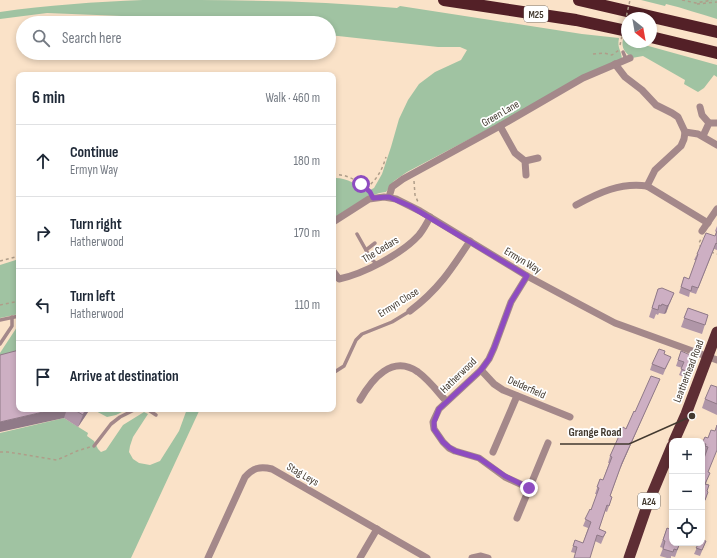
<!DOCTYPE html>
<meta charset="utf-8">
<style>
:root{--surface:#fff;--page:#f2f2f3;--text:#1f2937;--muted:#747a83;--line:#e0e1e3}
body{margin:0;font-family:"Sofia Sans Condensed",sans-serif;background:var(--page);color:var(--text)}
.controls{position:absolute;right:12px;bottom:12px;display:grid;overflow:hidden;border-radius:8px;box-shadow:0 2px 6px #0003}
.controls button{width:36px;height:36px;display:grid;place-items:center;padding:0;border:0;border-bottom:1px solid var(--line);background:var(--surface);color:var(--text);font:20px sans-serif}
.compass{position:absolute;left:621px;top:12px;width:36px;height:36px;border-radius:50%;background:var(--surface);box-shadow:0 2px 6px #0003;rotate:149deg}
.stop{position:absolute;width:12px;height:12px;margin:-9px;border:3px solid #8e4cc0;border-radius:50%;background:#fff}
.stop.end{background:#8e4cc0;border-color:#fff;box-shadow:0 1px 4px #0008}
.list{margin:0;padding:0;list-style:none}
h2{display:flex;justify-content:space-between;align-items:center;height:52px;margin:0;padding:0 16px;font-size:17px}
h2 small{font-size:13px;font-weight:400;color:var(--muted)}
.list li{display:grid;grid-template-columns:26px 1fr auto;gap:12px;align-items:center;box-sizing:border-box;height:72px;padding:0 16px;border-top:1px solid var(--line)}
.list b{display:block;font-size:15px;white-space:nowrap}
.list p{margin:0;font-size:13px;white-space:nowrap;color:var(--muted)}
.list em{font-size:13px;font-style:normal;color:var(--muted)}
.icon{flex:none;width:22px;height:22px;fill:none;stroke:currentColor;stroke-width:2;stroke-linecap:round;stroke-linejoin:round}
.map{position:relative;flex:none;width:717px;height:558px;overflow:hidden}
.search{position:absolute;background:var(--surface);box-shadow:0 2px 6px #0003;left:16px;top:16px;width:320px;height:44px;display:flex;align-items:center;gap:10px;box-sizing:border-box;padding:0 14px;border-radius:22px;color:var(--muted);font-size:15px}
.panel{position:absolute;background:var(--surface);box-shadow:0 2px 6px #0003;left:16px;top:72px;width:320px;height:340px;border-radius:8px}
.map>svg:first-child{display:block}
.green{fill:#a0c3a2}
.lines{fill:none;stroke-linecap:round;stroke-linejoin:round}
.path{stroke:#af9d89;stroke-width:1.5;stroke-dasharray:3 3;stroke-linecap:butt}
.service{stroke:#a4888a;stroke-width:3.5}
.minor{stroke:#a4888a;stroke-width:7}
.trunk{stroke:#5e2e34;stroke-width:11}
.motorway{stroke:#532027;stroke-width:12}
.path-bridge{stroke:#af9d89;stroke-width:1.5;stroke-dasharray:3 3;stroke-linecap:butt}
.wall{fill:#b096a8}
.shaded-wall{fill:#907a88}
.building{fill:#cdafc3;stroke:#907a88}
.route{stroke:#8e4cc0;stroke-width:5}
.labels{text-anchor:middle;stroke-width:3.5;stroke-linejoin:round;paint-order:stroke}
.shield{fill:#fff;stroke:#7b746d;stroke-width:1}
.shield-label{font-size:10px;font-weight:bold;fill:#42392f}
.street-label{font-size:11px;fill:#42392f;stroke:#fff}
.leader{fill:none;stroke:#42392f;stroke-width:1.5}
.callout-dot{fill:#42392f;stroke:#fff;stroke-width:1.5}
.callout-label{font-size:12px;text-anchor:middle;font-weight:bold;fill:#42392f;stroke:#fff;stroke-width:3.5;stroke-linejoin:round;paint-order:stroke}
</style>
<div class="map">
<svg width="717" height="558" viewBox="0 0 717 558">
<rect width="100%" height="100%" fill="#fae2c8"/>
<g class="green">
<path d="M143,0C227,0 313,0 397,8L400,6L582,34L619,38C617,49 621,49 622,59L407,172L394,181L386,192C366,194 349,209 333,220V178C346,177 357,184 366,192L374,188L382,174L391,147L399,119L408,100L419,84L435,72L461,60L467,50L460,47H438L329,35V23H216L171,18L47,13L0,19V12C47,5 95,2 143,0Z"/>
<path d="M641,0H717V19C700,14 683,8 666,4L665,6Z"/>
<path d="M623,39L627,40V42H634L717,65V77L714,75L704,88L698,92L684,84L685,80L643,56L632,58C625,52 621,49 623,39Z"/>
<path d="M19,259V314L0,318V265Z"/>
<path d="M19,324V361L0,366V353Z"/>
<path d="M92,409H128L116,415L107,417Z"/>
<path d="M187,409H200L131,558H0V433L64,418L88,433L87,436L94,441L98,449L101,452L106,450L123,425L144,412L148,414L133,437L130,446L129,452L133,459L139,463L150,465L160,461L179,431Z"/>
</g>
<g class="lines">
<g class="path">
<path d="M682,0L696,3L712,0"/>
<path d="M697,4L717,2"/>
<path d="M593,54L604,53L612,55L619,50"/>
<path d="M333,175C347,173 360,182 370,192"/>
<path d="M414,181L415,195L418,202"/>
<path d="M366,188C377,180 382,170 386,157"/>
<path d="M701,248L699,243L702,237"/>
<path d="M711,252L717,254"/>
<path d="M0,261L19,256"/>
<path d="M0,305L19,301"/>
<path d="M0,452H8L57,460L77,451L90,447"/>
</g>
<g class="service">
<path d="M623,52L626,59"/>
<path d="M357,234L371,259L377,264"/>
<path d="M366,250L375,243"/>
<path d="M0,320L19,316"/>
<path d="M0,344L12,326V317"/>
<path d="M333,373L344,366L356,340L362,334L392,322L410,311"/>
<path d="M147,409L156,415"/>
<path d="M94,446L111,424L120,417L136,409"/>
</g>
<g class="minor">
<path d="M615,64L625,77L642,90L656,105L672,113L678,117L685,132L684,139L681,146L655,170L647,186"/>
<path d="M700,107L702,115L709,123"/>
<path d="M500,126L515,153L525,161L526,175"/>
<path d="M685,132L698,134L717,145"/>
<path d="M703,136L709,123H717"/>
<path d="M525,161L538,158"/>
<path d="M389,197L392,187L403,179L500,126L583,78L630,58"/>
<path d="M576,205C598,193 621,182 647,186L708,223"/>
<path d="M333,222L369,199L384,197L396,199L420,211L527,276L581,305L615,323L717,360"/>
<path d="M702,231L717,209"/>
<path d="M333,271L339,279C363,274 402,254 419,235C423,230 427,223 430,217"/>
<path d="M527,276L511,302L494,348L489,359L481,370L439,409L433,422L434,429L443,442L449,448L455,451L479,458L505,477L529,488"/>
<path d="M410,311C438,290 451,270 470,241"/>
<path d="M481,370L494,384L503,390L570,417"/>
<path d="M360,400C372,379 392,354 418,372C429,380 437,391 446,401"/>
<path d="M493,452L517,396"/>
<path d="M517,518L548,443"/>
<path d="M208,558L245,477C253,468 260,466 272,469L427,558"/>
<path d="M360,558L377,529"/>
<path d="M472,558L481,556L488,558"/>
</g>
<g class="trunk">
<path d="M674,441L686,414L717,332"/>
<path d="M629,558L647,506L672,446"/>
</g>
<g class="motorway">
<path d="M444,0L576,20L627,31"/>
<path d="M579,0L717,32"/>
<path d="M651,37L717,53"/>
</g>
<path class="path-bridge" d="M620,45L630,0"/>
</g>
<g class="wall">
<path d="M717,226V250L714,249L696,294L690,292L689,297L679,293L684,277L689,279L696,260H694L697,254L715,236L716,232L715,231Z"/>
<path d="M658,289L674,293L666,313L664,314L659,313L658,315L656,314L654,319L649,317Z"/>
<path d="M688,308L708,315L702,334L681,327Z"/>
<path d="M681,351L693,362H695L689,379L679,375L682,368L676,366Z"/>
<path d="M664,354L668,363L663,375L650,370L652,364Z"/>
<path d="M657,385L620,469L610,497H612L607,512L605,511L599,529L606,532L601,544L595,541L575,553L571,552L575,540L583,543L588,528L583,526L590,509L591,510L597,494H595L600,479L603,480L609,463H608L610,456L635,412Z"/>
<path d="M717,387V415L702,408L705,399Z"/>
<path d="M19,409H90L78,427L64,418Z"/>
<path d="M711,430L708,472L706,484L707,491L706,499L702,507V464L706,454L702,453L703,451L702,450V443L705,437L708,438Z"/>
<path d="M667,528L680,543L675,557L671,556V558H667L660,556L663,548L660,547Z"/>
<path d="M706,541L700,556L694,554L699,543Z"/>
</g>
<g class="shaded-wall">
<path d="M669,304L666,313L664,314L667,306Z"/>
<path d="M660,379L657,385L620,469L622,463Z"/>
<path d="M56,409H67L64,418L0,432V422Z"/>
<path d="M86,409H90L78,427L83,415Z"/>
</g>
<g class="building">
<path d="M717,231V244L716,243L698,288L692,286L691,291L681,287L684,277L689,279L698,254H697L706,233L715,236Z"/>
<path d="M662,288L674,293L669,304L667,306L662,304L661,306L659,305L658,310L652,308L658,289Z"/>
<path d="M688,308L708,315L705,325L684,318Z"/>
<path d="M659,349L665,351L664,354L671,357L665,369L652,364Z"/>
<path d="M19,350V409H56L0,422V355Z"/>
<path d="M681,351L695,357L693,362H695L691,373L681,369L684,362L678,360Z"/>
<path d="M651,376L660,379L622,463L610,496L612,497L609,506L607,505L599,529L606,532L603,537L597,535L590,558H574L577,547L573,546L575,540L583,543L591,522L585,519L590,509L591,510L599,488L597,487L600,479L603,480L612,457L610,456L623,427L626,429L634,411L635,412Z"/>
<path d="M711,385L717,387V404L705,399Z"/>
<path d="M73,409H86L83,415Z"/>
<path d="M717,425V450L708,472L710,473L705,484L709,485L707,491L708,492L705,500L702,499V469L703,466H702V464L708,447L705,446L706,444L702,443L705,437L708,438L711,430L715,431Z"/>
<path d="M667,528L672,530V543H680L677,550L674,549L673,552L663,549L665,541L663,540Z"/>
<path d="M702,540L706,541L702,550L696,548L699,543H702Z"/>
</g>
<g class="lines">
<path class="route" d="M361,184L370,192L373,198L389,197L410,206L527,276L511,302L494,348L489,359L481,370L439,409L434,422V429L443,442L450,448L455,451L479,458L505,476L529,488"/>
</g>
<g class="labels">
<g class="shield">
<rect x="524" y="6" width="24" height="16" rx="3"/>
<rect x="638" y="493" width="22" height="16" rx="3"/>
</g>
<g class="shield-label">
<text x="536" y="18">M25</text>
<text x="649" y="505">A24</text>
</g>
<g class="street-label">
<text transform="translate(500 113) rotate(-30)" y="4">Green Lane</text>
<text transform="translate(380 249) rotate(-31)" y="4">The Cedars</text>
<text transform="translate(523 260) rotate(31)" y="4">Ermyn Way</text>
<text transform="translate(398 302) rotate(-32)" y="4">Ermyn Close</text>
<text transform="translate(688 371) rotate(-69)" y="4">Leatherhead Road</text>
<text transform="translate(458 375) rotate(-44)" y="4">Hatherwood</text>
<text transform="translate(527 387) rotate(24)" y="4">Delderfield</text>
<text transform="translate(303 474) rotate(30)" y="4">Stag Leys</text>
</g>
</g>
<path class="leader" d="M692 416L629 444H560"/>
<circle class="callout-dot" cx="692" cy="416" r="4"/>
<g class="callout-label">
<text x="595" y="436">Grange Road</text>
</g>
</svg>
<div class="controls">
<button>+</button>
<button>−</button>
<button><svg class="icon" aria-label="locate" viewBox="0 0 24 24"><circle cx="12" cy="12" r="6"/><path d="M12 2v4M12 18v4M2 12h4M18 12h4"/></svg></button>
</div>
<svg class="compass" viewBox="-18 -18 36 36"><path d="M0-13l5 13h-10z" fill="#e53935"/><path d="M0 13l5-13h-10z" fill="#747a83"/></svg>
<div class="stop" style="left:361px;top:184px"></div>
<div class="stop end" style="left:529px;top:488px"></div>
<div class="search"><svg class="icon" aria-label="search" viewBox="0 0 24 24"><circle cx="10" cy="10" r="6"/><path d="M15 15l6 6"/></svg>Search here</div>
<section class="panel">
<h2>6 min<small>Walk · 460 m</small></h2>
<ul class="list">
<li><svg class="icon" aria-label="ahead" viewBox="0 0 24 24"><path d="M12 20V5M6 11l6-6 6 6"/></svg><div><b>Continue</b><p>Ermyn Way</p></div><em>180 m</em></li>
<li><svg class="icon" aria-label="right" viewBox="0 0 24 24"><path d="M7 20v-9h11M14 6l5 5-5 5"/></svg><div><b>Turn right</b><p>Hatherwood</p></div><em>170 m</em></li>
<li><svg class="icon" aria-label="left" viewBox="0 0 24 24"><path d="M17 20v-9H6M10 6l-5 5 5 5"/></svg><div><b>Turn left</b><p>Hatherwood</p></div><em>110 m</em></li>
<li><svg class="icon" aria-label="arrive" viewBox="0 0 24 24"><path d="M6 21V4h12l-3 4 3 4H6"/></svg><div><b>Arrive at destination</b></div></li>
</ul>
</section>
</div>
